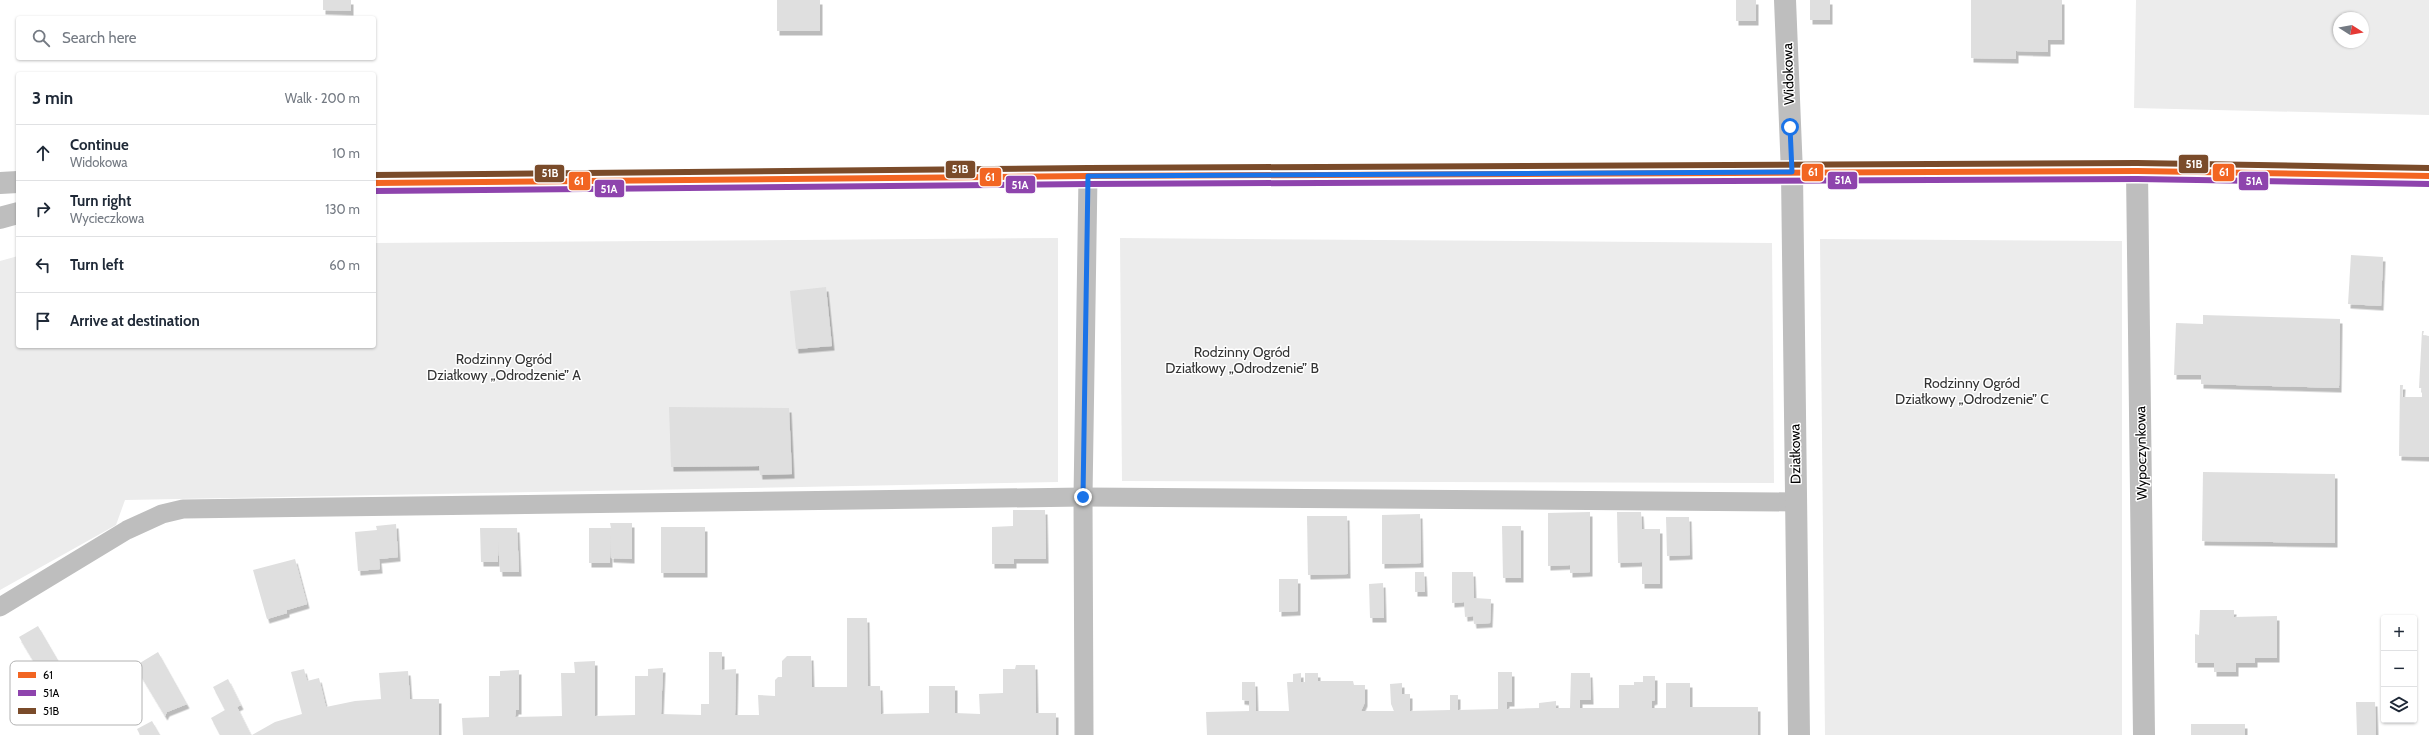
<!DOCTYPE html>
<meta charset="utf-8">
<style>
:root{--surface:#fff;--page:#f6f6f7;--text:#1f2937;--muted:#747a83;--line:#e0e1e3}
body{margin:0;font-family:Cabin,sans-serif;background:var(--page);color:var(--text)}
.controls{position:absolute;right:12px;bottom:12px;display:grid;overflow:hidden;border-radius:4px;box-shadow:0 1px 3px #0004}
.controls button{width:36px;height:36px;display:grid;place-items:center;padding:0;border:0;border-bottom:1px solid var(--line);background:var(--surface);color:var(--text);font:20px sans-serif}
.compass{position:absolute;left:2333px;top:12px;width:36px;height:36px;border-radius:50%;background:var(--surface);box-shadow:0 1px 3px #0004;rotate:101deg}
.stop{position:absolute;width:12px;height:12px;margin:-9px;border:3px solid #1a73e8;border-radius:50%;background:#fff}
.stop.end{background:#1a73e8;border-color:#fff;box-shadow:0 1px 4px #0008}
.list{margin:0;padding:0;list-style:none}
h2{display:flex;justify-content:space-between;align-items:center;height:52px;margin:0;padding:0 16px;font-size:17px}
h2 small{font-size:13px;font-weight:400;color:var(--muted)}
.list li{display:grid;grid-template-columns:26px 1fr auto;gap:12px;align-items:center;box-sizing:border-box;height:56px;padding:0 16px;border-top:1px solid var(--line)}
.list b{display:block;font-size:15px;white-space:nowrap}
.list p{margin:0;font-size:13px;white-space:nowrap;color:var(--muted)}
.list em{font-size:13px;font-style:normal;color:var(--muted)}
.icon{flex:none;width:22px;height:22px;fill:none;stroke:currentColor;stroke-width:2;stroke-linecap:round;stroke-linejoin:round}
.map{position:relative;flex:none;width:2429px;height:735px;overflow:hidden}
.search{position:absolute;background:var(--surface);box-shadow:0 1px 3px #0004;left:16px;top:16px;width:360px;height:44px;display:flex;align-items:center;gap:10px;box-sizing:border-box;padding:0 14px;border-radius:4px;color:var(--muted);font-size:15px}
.panel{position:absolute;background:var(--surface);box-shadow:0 1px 3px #0004;left:16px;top:72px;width:360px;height:276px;border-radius:4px}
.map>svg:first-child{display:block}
.green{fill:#ececec;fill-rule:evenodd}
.building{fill:#dfdfdf;filter:url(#shadow)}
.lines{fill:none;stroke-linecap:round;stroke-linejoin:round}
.service{stroke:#bebebe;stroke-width:19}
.minor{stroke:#bebebe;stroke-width:22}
.tertiary{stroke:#bebebe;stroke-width:22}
.bus-1-casing{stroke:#fff;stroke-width:9}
.bus-2-casing{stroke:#fff;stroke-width:9}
.bus-3-casing{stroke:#fff;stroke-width:9}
.bus-1{stroke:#f26522;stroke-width:6}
.bus-2{stroke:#8e44ad;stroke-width:6}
.bus-3{stroke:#7a4b2a;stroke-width:6}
.route{stroke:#1a73e8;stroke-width:5}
.labels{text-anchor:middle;stroke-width:3;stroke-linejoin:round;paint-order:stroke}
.street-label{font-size:14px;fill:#000;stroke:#fff}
.park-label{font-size:14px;fill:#333;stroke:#fff}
.key{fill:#fff;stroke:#b2b2b2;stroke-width:1}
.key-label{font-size:11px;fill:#000}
.line-badge{stroke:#fff;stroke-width:1.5}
.badge-label{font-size:11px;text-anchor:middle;font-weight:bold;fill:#fff}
</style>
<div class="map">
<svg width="2429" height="735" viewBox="0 0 2429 735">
<defs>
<filter id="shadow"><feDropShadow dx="2.5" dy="4.5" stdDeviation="0" flood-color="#0004"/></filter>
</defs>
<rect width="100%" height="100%" fill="#fff"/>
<g class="green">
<path d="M2136,0H2429V115L2134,108ZM2339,18H2363V42H2339Z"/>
<path d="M1058,238V482L125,500L116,525L0,590V261L18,256V346H374V243Z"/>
<path d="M1120,238L1772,243L1774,483L1122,481Z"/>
<path d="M1820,239L2122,241V735H1825Z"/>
</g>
<g class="building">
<path d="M323,0H351V11L323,10Z"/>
<rect x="777" y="0" width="43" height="31"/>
<rect x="1736" y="0" width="20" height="21"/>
<rect x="1810" y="0" width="20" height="20"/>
<path d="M1971,0H2062V40H2048V52L2016,51V59L1971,58Z"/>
<path d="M2351,255L2383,257L2381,306L2348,304Z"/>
<path d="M826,287L832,346L796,349L790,291Z"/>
<path d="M2203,315L2340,319L2339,388L2201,384V375H2174L2176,323L2203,324Z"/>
<path d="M2422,331H2424L2423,335L2429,336V457L2399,456L2400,385H2403L2402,397H2422V388H2419Z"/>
<path d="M669,407L789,408L792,474L760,475L759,466L671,467Z"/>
<path d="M2203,472L2335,474V543L2202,541Z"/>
<path d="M1013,510H1045L1046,559H1014V564H992V527L1013,526Z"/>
<path d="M1590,512V572L1570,573V565L1548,566V513Z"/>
<path d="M1617,512H1641L1642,529H1660V584H1642V562L1618,563Z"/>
<path d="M1420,514L1421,563L1382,564V515Z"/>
<path d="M1307,516H1347L1348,574L1308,575Z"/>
<path d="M1666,517H1689L1690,555L1667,556Z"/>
<path d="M610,523H632V559L611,558L610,536V563H589V528H611Z"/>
<path d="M396,524L398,557L379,559L380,569L358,571L355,532L377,530L376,526Z"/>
<path d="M1502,526H1521V578H1503Z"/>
<rect x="661" y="527" width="44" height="46"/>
<path d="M480,528H517L519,572H500L498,541V562H481Z"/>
<path d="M295,559L307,604L287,610V613L267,619L253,570Z"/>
<path d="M1415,572H1424L1425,592H1415Z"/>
<path d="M1452,572H1473L1474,598L1491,599L1490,623L1474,624L1473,616L1465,617L1464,602L1452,603Z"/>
<path d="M1279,579H1298V611L1279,612Z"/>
<path d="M1383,583L1384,618H1370L1369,584Z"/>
<path d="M2200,610H2234V617L2277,616V658H2255V663H2236V672H2214V663H2195V634L2199,635Z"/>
<path d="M847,618H867L868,686H880L881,714L929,713V686H955V713L980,714L979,694L1003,693V669H1015L1016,665H1035L1036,713H1056V735H463L462,718L489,717V676H500V671L519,670V710H516L515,717L562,716L561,673H575L574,662L595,661V716L635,715V676H648V669L663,668L661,714L701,715V704H709V652H722V670L736,669L735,715H759L758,695L775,696V680L778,677H782V661L787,656H811L812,687H847Z"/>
<path d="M38,626L59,662L40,672L19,637Z"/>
<path d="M158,652L187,704L167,712L165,716L135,666Z"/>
<path d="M304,669L307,681L319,678L326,707L355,701L381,699L379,673L408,671L410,699H439V735H252L275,722L302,714L291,672Z"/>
<path d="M1498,672H1512V702H1507V709L1539,708V703L1556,701V708H1570L1571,673H1590L1591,700H1580V708H1619V685H1634V682H1643V676H1655V700L1652,701V708H1666V683H1690V707H1758V735H1207L1206,712L1249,711V701L1242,700V682H1255L1256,711H1289L1287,682H1293V674L1301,673V682H1305V673H1318V681H1353L1354,685H1365V702L1361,711H1394L1391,704L1390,684L1402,683V694H1410V711L1450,710V695H1458V710L1498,709Z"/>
<path d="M228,679L241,705L237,707L251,735H220L211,718L225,710L213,687Z"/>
<path d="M2356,702H2375L2376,735H2357Z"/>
<path d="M152,721L160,735H140L137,729Z"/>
<rect x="2191" y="724" width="54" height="11"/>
</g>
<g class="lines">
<g class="service">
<path d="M0,607L127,530L162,514L183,509L1083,497L1796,502"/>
<path d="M1084,735L1083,497L1088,176"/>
</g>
<g class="minor">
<path d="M1785,0L1792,173L1799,735"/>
<path d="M2137,171L2144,735"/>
</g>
<g class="tertiary">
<path d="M0,183L18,182"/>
<path d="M374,183L1088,176L2137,171L2429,176"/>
<path d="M0,218L18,213"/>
</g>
<defs>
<path id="bus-1" d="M374,183L1088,176L2137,171L2429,176"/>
<path id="bus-2" d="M374,191L1088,184L2137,179L2429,184"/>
<path id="bus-3" d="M374,175L1088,168L2137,163L2429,168"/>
</defs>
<use href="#bus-1" class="bus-1-casing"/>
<use href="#bus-2" class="bus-2-casing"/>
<use href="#bus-3" class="bus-3-casing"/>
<use href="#bus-1" class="bus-1"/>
<use href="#bus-2" class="bus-2"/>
<use href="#bus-3" class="bus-3"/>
</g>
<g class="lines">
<path class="route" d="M1083,497L1088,176L1792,172L1790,127"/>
</g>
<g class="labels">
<g class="street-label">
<text transform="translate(1788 74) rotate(-92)" y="5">Widokowa</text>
<text transform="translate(2141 453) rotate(-91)" y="5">Wypoczynkowa</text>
<text transform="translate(1795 454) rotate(-91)" y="5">Działkowa</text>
</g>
<g class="park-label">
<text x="1242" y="357">Rodzinny Ogród<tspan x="1242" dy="16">Działkowy „Odrodzenie” B</tspan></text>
<text x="504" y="364">Rodzinny Ogród<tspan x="504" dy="16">Działkowy „Odrodzenie” A</tspan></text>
<text x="1972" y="388">Rodzinny Ogród<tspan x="1972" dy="16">Działkowy „Odrodzenie” C</tspan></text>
</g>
</g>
<rect x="10" y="661" width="132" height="64" rx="6" class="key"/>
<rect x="18" y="672" width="18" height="6" fill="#f26522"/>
<rect x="18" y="690" width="18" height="6" fill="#8e44ad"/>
<rect x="18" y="708" width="18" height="6" fill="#7a4b2a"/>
<g class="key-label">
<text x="43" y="679">61</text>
<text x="43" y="697">51A</text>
<text x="43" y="715">51B</text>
</g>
<g class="line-badge">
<rect x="2178" y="154" width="31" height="20" rx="4" fill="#7a4b2a"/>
<rect x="945" y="160" width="31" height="19" rx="4" fill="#7a4b2a"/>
<rect x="2212" y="163" width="23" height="19" rx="4" fill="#f26522"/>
<rect x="1801" y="163" width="23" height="19" rx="4" fill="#f26522"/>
<rect x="534" y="164" width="31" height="19" rx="4" fill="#7a4b2a"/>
<rect x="979" y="167" width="23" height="20" rx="4" fill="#f26522"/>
<rect x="1827" y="171" width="31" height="19" rx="4" fill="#8e44ad"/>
<rect x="568" y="171" width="23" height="20" rx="4" fill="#f26522"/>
<rect x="2238" y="171" width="31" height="20" rx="4" fill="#8e44ad"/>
<rect x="1005" y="175" width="31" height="19" rx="4" fill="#8e44ad"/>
<rect x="594" y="179" width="31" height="19" rx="4" fill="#8e44ad"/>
</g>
<g class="badge-label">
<text x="2194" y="168">51B</text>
<text x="960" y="173">51B</text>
<text x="2224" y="176">61</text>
<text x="1813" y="176">61</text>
<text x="550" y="177">51B</text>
<text x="990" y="181">61</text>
<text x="1843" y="184">51A</text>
<text x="579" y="185">61</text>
<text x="2254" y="185">51A</text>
<text x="1020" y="189">51A</text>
<text x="609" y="193">51A</text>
</g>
</svg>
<div class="controls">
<button>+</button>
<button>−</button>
<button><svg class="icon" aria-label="layers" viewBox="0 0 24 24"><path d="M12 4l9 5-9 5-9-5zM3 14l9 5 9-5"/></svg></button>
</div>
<svg class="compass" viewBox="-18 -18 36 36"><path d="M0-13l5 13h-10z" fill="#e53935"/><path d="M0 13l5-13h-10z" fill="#747a83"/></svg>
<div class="stop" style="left:1790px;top:127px"></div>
<div class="stop end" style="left:1083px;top:497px"></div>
<div class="search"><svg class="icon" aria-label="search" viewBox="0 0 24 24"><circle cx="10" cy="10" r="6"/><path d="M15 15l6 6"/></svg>Search here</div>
<section class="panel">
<h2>3 min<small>Walk · 200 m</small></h2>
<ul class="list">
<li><svg class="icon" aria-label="ahead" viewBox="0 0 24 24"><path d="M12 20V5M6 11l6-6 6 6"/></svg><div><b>Continue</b><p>Widokowa</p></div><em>10 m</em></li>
<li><svg class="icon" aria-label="right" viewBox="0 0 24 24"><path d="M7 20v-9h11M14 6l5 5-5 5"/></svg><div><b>Turn right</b><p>Wycieczkowa</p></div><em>130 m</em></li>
<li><svg class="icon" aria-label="left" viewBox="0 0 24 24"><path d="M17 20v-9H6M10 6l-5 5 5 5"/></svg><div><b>Turn left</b></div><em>60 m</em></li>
<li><svg class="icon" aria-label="arrive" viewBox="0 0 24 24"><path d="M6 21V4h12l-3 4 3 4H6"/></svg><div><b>Arrive at destination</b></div></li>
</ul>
</section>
</div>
